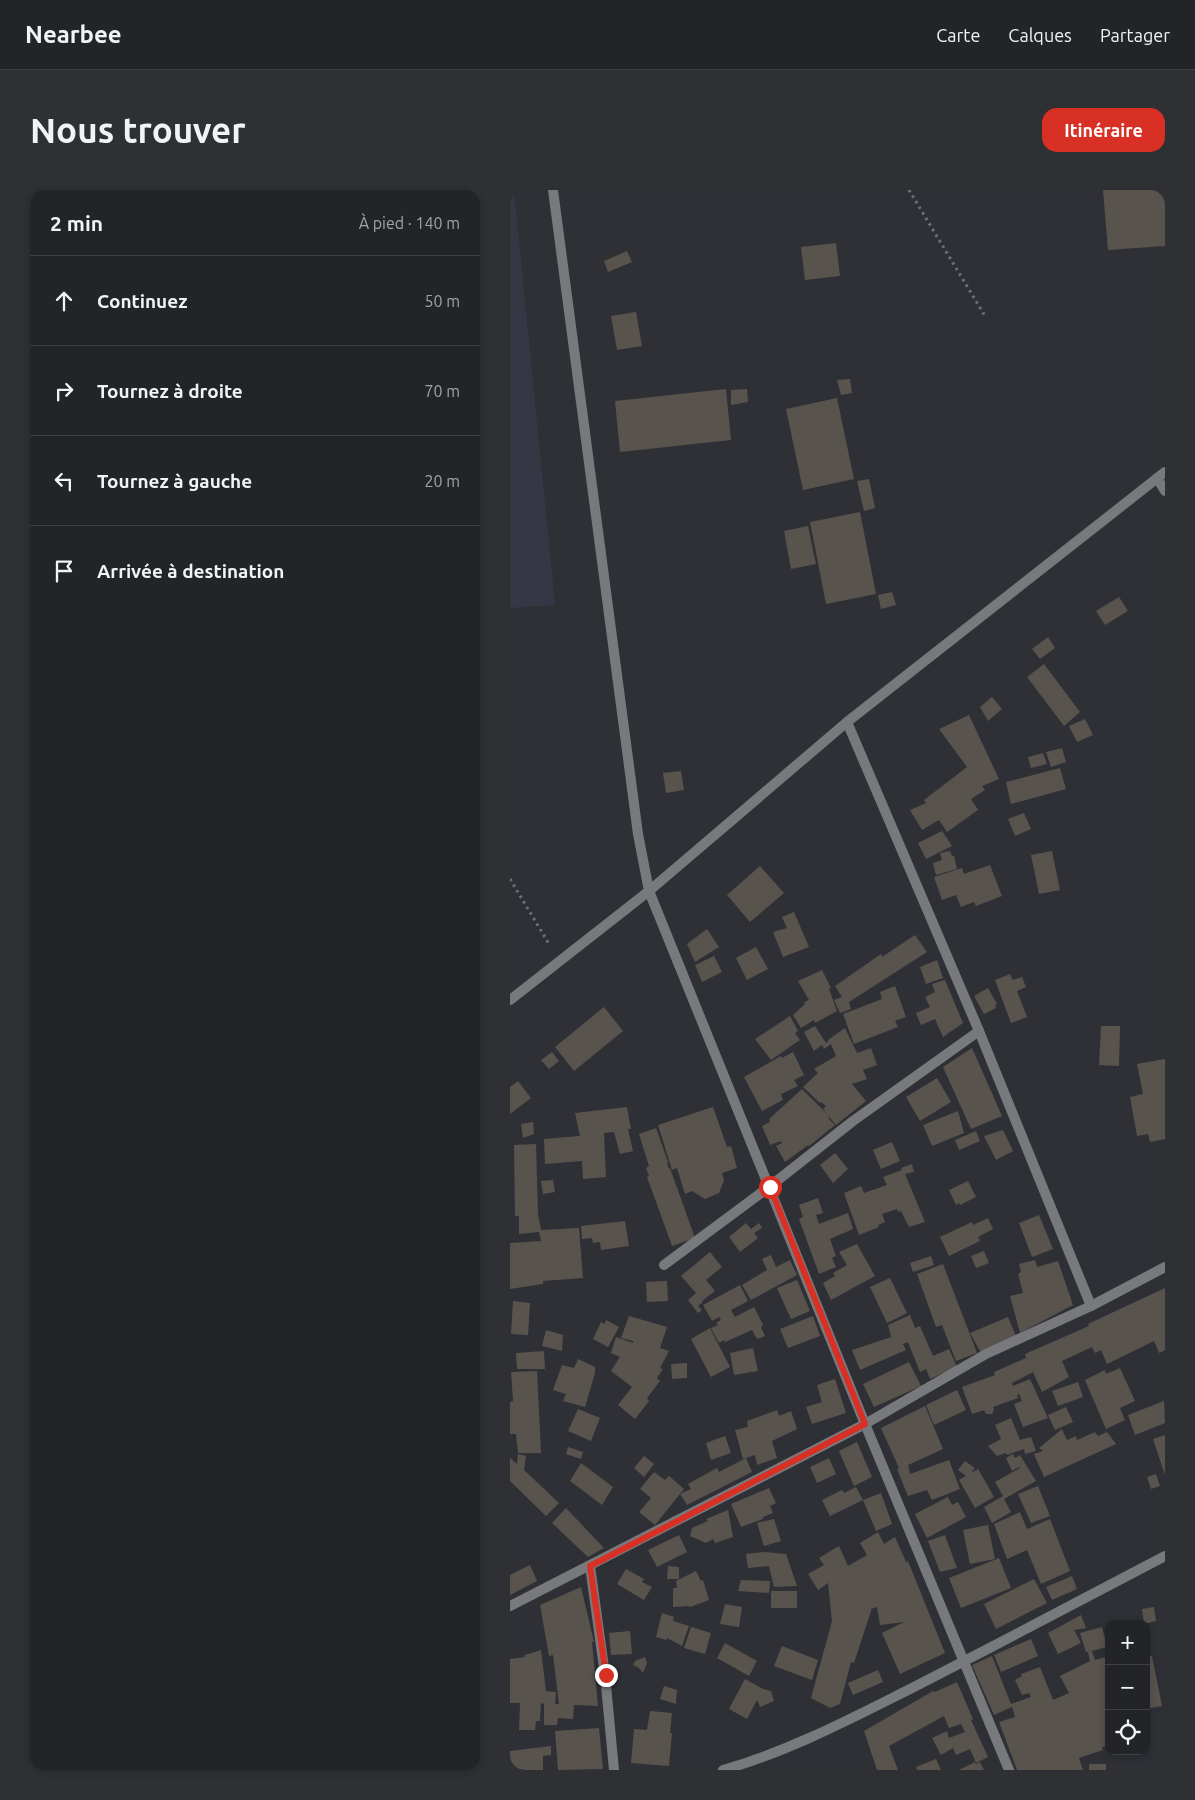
<!DOCTYPE html>
<html lang="fr">
<meta charset="utf-8">
<style>
:root{--surface:#222428;--page:#2e3034;--text:#f1f3f6;--muted:#a2a4a8;--line:#3f4145;--accent:#d93025}
body{margin:0;font-family:Ubuntu,sans-serif;background:var(--page);color:var(--text)}
.controls{position:absolute;right:15px;bottom:15px;display:grid;overflow:hidden;border-radius:10px;box-shadow:0 2px 8px #0003}
.controls button{width:45px;height:45px;display:grid;place-items:center;padding:0;border:0;border-bottom:1px solid var(--line);background:var(--surface);color:var(--text);font:25px sans-serif}
.stop{position:absolute;width:15px;height:15px;margin:-11px;border:4px solid #d93025;border-radius:50%;background:#fff}
.stop.end{background:#d93025;border-color:#fff;box-shadow:0 1px 5px #0008}
.list{margin:0;padding:0;list-style:none}
h2{display:flex;justify-content:space-between;align-items:center;height:65px;margin:0;padding:0 20px;font-size:21px}
h2 small{font-size:16px;font-weight:400;color:var(--muted)}
.list li{display:grid;grid-template-columns:32px 1fr auto;gap:15px;align-items:center;box-sizing:border-box;height:90px;padding:0 20px;border-top:1px solid var(--line)}
.list b{display:block;font-size:19px;white-space:nowrap}
.list em{font-size:16px;font-style:normal;color:var(--muted)}
.icon{flex:none;width:28px;height:28px;fill:none;stroke:currentColor;stroke-width:2;stroke-linecap:round;stroke-linejoin:round}
.map{position:relative;flex:none;width:655px;height:1580px;overflow:hidden;border-radius:15px}
header{display:flex;align-items:center;gap:30px;box-sizing:border-box;height:70px;padding:0 25px;background:var(--surface);border-bottom:1px solid var(--line)}
header strong{font-size:24px}
nav{display:flex;gap:28px;margin-inline-start:auto;font-size:18px}
.intro{display:flex;align-items:center;justify-content:space-between;box-sizing:border-box;height:120px;padding:0 30px}
h1{margin:0;font-size:35px}
.button{padding:12px 22px;border-radius:15px;background:var(--accent);color:#fff;font-size:18px;font-weight:700}
main{display:flex;gap:30px;padding:0 30px}
aside{flex:1;background:var(--surface);border-radius:15px;box-shadow:0 2px 8px #0003}
.map>svg:first-child{display:block}
.built{fill:#353844}
.building{fill:#59534e}
.lines{fill:none;stroke-linecap:round;stroke-linejoin:round}
.path{stroke:#6f7176;stroke-width:3;stroke-dasharray:2.5 4;stroke-linecap:butt}
.minor{stroke:#78797c;stroke-width:10}
.route{stroke:#d93025;stroke-width:6}
</style>
<header>
<strong>Nearbee</strong>
<nav><a>Carte</a><a>Calques</a><a>Partager</a></nav>
</header>
<div class="intro"><h1>Nous trouver</h1><a class="button">Itinéraire</a></div>
<main>
<aside>
<h2>2 min<small>À pied · 140 m</small></h2>
<ul class="list">
<li><svg class="icon" aria-label="ahead" viewBox="0 0 24 24"><path d="M12 20V5M6 11l6-6 6 6"/></svg><div><b>Continuez</b></div><em>50 m</em></li>
<li><svg class="icon" aria-label="right" viewBox="0 0 24 24"><path d="M7 20v-9h11M14 6l5 5-5 5"/></svg><div><b>Tournez à droite</b></div><em>70 m</em></li>
<li><svg class="icon" aria-label="left" viewBox="0 0 24 24"><path d="M17 20v-9H6M10 6l-5 5 5 5"/></svg><div><b>Tournez à gauche</b></div><em>20 m</em></li>
<li><svg class="icon" aria-label="arrive" viewBox="0 0 24 24"><path d="M6 21V4h12l-3 4 3 4H6"/></svg><div><b>Arrivée à destination</b></div></li>
</ul>
</aside>
<div class="map">
<svg width="655" height="1580" viewBox="0 0 655 1580">
<rect width="100%" height="100%" fill="#2e3036"/>
<path class="built" d="M0,0H4L45,415L0,418Z"/>
<g class="building">
<path d="M593,0H655V56L598,60Z"/>
<path d="M326,53L330,86L295,90L291,57Z"/>
<path d="M117,61L122,72L98,82L94,71Z"/>
<path d="M126,122L132,156L107,160L101,126Z"/>
<path d="M340,189L342,203L331,205L327,190Z"/>
<path d="M216,199L221,250L110,262L105,211Z"/>
<path d="M237,199L238,212L221,215V200Z"/>
<path d="M327,208L344,289L293,300L276,219Z"/>
<path d="M359,289L365,318L354,321L347,291Z"/>
<path d="M350,322L366,404L316,414L300,332Z"/>
<path d="M298,336L306,374L281,379L274,341Z"/>
<path d="M382,402L386,415L371,419L368,405Z"/>
<path d="M609,407L618,421L595,435L586,421Z"/>
<path d="M538,447L545,458L530,469L522,459Z"/>
<path d="M534,474L570,522L554,536L517,487Z"/>
<path d="M482,507L492,519L478,531L470,517Z"/>
<path d="M459,525L489,589L472,596L475,600L461,609L468,620L437,642L429,630L412,640L400,620L416,613L414,610L457,577L429,539Z"/>
<path d="M575,529L583,545L567,552L559,536Z"/>
<path d="M552,558L556,572L541,577L536,562Z"/>
<path d="M533,563L537,574L521,578L518,567Z"/>
<path d="M550,578L556,599L501,614L496,592Z"/>
<path d="M171,581L174,600L156,603L153,583Z"/>
<path d="M514,623L521,639L505,646L498,629Z"/>
<path d="M432,641L442,656L416,669L408,653Z"/>
<path d="M440,661L442,666H444L447,679L426,685L423,673L432,670L430,663Z"/>
<path d="M542,661L550,700L529,704L521,665Z"/>
<path d="M480,675L492,706L466,716L464,712L451,717L446,705L432,710L424,687L452,678L454,684Z"/>
<path d="M250,676L274,703L240,732L217,705Z"/>
<path d="M284,722L299,757L273,767L263,742L277,738L272,727Z"/>
<path d="M197,739L209,757L185,772L177,754Z"/>
<path d="M405,745L417,762L339,812L341,819L330,823L324,810L332,807L325,796L371,764L372,767Z"/>
<path d="M246,757L258,779L237,790L226,768Z"/>
<path d="M204,766L212,782L192,792L185,775Z"/>
<path d="M427,770L433,788L416,794L410,777Z"/>
<path d="M312,780L321,798L319,799L327,821L305,833L304,830L291,838L283,825L295,814L294,812L299,810L288,791Z"/>
<path d="M500,784L503,790L512,787L516,797L507,801L517,827L501,833L485,790Z"/>
<path d="M435,790L453,833L433,847L425,829L411,835L406,823L420,817L415,807L425,802L422,794Z"/>
<path d="M385,796L396,827L385,831L388,837L344,854L333,824L372,809L370,802Z"/>
<path d="M478,798L487,814L485,815L486,818L474,824L464,806Z"/>
<path d="M94,817L113,841L64,881L45,857Z"/>
<path d="M280,826L288,841L285,843L290,850L261,870L245,849Z"/>
<path d="M305,836L316,853L319,851L318,850L335,838L347,863L361,858L367,875L353,880L357,889L342,894L356,911L326,935L313,919L316,916L311,912L310,913L293,897L308,883L304,879L326,866L321,854L314,859L312,855L304,861L294,842Z"/>
<path d="M591,836H610L609,876L589,875Z"/>
<path d="M462,858L492,926L461,939L433,877Z"/>
<path d="M42,862L49,871L39,879L31,870Z"/>
<path d="M283,862L294,885L284,890L288,896L271,904L273,910L252,921L234,887L271,866L272,868Z"/>
<path d="M655,869V949L640,952L638,944L627,946L620,907L633,904L627,874Z"/>
<path d="M427,888L441,912L410,931L396,907Z"/>
<path d="M8,891L21,908L0,924V897Z"/>
<path d="M292,899L320,927L318,928L325,935L299,956L298,955L275,972L266,956L272,953L271,951L260,955L252,936L260,932L259,929Z"/>
<path d="M117,917L121,939H118L123,961L110,964L104,942L94,943L96,987L73,989L72,971L35,974L34,949L70,946L65,923Z"/>
<path d="M203,917L217,957L221,956L227,978L212,983L214,990L209,1003L195,1009L182,1001L175,1004L167,978L162,980L148,935Z"/>
<path d="M448,921L454,943L422,956L413,935Z"/>
<path d="M23,932L24,944L13,948L11,934Z"/>
<path d="M146,938L158,972L157,973L159,979L160,978L185,1048L162,1056L137,987L139,986L136,978L139,976L129,944Z"/>
<path d="M493,940L503,961L486,970L474,946Z"/>
<path d="M466,941L470,951L449,960L445,950Z"/>
<path d="M382,952L390,971L371,979L363,960Z"/>
<path d="M26,954L28,1024L31,1040L69,1038L73,1088L33,1091V1094L0,1099V1053L31,1051L29,1042L9,1044V1026H5L4,955Z"/>
<path d="M325,963L338,979L323,993L310,975Z"/>
<path d="M402,974L404,982L395,984L415,1032L399,1037L391,1021L388,1022L387,1019L372,1024L375,1032L368,1035L369,1037L349,1045L334,1003L351,996L354,1003L377,995L373,987L392,980L391,978Z"/>
<path d="M43,990L45,1002L33,1004L31,991Z"/>
<path d="M458,991L466,1007L450,1015L449,1013L446,1015L439,1000Z"/>
<path d="M308,1008L313,1023L306,1025L309,1034L338,1023L343,1039L320,1049L326,1066L322,1068L326,1077L309,1084L289,1029L293,1027L289,1015Z"/>
<path d="M529,1025L543,1059L522,1067L509,1033Z"/>
<path d="M478,1028L483,1039L468,1047L470,1051L439,1066L430,1047L462,1032L463,1035Z"/>
<path d="M115,1031L119,1056L91,1060L90,1052L83,1053L82,1048L72,1049L71,1036Z"/>
<path d="M236,1033L241,1039L249,1033L252,1038L244,1043L248,1048L230,1062L219,1047Z"/>
<path d="M347,1054L365,1086L321,1110L313,1093L325,1086L323,1083L337,1075L329,1062Z"/>
<path d="M474,1061L479,1073L466,1078L461,1066Z"/>
<path d="M200,1062L212,1077L196,1090L205,1101L192,1111L193,1112L188,1116L192,1120L188,1123L178,1110L186,1103L171,1086Z"/>
<path d="M261,1065L266,1077L280,1070L287,1085L241,1110L232,1095L257,1080L252,1069Z"/>
<path d="M421,1066L424,1075L403,1082L400,1073Z"/>
<path d="M525,1070L527,1077L548,1071L563,1115L510,1143L500,1106L513,1103L508,1084L511,1082L509,1074Z"/>
<path d="M433,1074L467,1163L446,1171L432,1135L426,1137L407,1084Z"/>
<path d="M380,1088L397,1123L377,1133L360,1097Z"/>
<path d="M287,1090L300,1121L281,1129L267,1098Z"/>
<path d="M157,1091L158,1111L137,1112L136,1092Z"/>
<path d="M230,1095L238,1111L221,1120L225,1127L244,1117L253,1135L251,1137L255,1146L247,1149L242,1140L215,1152L214,1150L209,1153L201,1138L208,1135L206,1133L211,1130L209,1127L202,1131L193,1115Z"/>
<path d="M655,1098V1160L649,1163L644,1151L597,1174L591,1160L585,1163L582,1157L552,1171L559,1187L532,1202L523,1182L502,1193L503,1196L520,1189L538,1228L513,1237L504,1214L512,1211L509,1204L507,1205L508,1208L483,1217L484,1220L482,1224H476L474,1220L462,1224L452,1197L485,1185L484,1182L516,1168L515,1164L579,1136L578,1134Z"/>
<path d="M3,1111L20,1113L18,1145L1,1144Z"/>
<path d="M400,1125L405,1138L410,1136L423,1166L439,1159L447,1177L420,1189L416,1179L410,1182L398,1152L393,1154L396,1160L350,1180L342,1160L381,1147L378,1135Z"/>
<path d="M119,1126L157,1137L150,1158L159,1161L150,1178L153,1179L147,1188L150,1191L137,1208L139,1211L125,1229L108,1215L122,1197L101,1181L110,1167L101,1163L106,1147L123,1153V1151L111,1148Z"/>
<path d="M303,1126L310,1146L278,1158L270,1139Z"/>
<path d="M498,1127L506,1146L471,1163L460,1143Z"/>
<path d="M96,1130L109,1137L98,1157L83,1149L91,1132L95,1134Z"/>
<path d="M200,1138L220,1177L201,1187L181,1149Z"/>
<path d="M36,1140L53,1145L52,1161L32,1156Z"/>
<path d="M243,1158L248,1181L224,1185L220,1163Z"/>
<path d="M34,1161L35,1179H7L6,1163Z"/>
<path d="M68,1169L85,1177V1183L75,1217L53,1211L56,1204L43,1200L52,1175L64,1178Z"/>
<path d="M399,1172L411,1196L364,1217L353,1194Z"/>
<path d="M177,1173V1188L162,1189L161,1174Z"/>
<path d="M610,1178L625,1211L610,1218L615,1230L596,1239L575,1190L595,1180L596,1184Z"/>
<path d="M27,1181L31,1263H8L6,1244H0V1212L3,1211L1,1182Z"/>
<path d="M325,1189L336,1223L302,1234L296,1217L312,1212L307,1195Z"/>
<path d="M568,1192L573,1207L548,1216L542,1201Z"/>
<path d="M447,1200L456,1220L424,1235L416,1215Z"/>
<path d="M654,1211L655,1233L625,1245L618,1225Z"/>
<path d="M415,1216L433,1259L398,1275L400,1284L439,1270L450,1299L422,1310L417,1300L398,1306L387,1279L389,1278L371,1238Z"/>
<path d="M556,1217L563,1232L545,1240L538,1225Z"/>
<path d="M68,1219L90,1228L81,1251L58,1241Z"/>
<path d="M267,1220L269,1226L281,1221L287,1239L262,1251L267,1268L247,1275L245,1265L233,1269L225,1240L238,1237L237,1231Z"/>
<path d="M501,1228L510,1250L521,1247L526,1261L515,1264L514,1259L497,1265L496,1263L487,1266L478,1256L491,1249L485,1235Z"/>
<path d="M552,1239L557,1250L566,1246L567,1250L585,1242L588,1246L597,1242L606,1254L534,1287L524,1264L533,1261L529,1258Z"/>
<path d="M655,1245V1285L643,1249Z"/>
<path d="M215,1246L221,1263L201,1270L196,1253Z"/>
<path d="M347,1252L362,1287L344,1296L329,1261Z"/>
<path d="M58,1257L73,1262L71,1269L56,1264Z"/>
<path d="M8,1264L16,1266L14,1280L49,1313L36,1326L0,1291V1268L7,1274Z"/>
<path d="M503,1264L505,1268L510,1265L526,1291L494,1309L501,1322L482,1333L474,1317L493,1306L485,1292L510,1278L509,1277L502,1281L496,1268Z"/>
<path d="M134,1266L144,1274L134,1287L124,1278Z"/>
<path d="M236,1268L242,1282L177,1315L170,1304L181,1299L178,1294L207,1278L209,1282Z"/>
<path d="M319,1268L326,1284L307,1293L300,1277Z"/>
<path d="M455,1271L465,1278L461,1283L468,1279L484,1307L465,1318L449,1290L456,1286L448,1280Z"/>
<path d="M71,1273L103,1297L92,1315L60,1291Z"/>
<path d="M144,1282L155,1290L159,1286L174,1299L145,1335L129,1322L141,1308L130,1299Z"/>
<path d="M646,1284L650,1296L641,1299L637,1287Z"/>
<path d="M528,1296L540,1326L521,1333L508,1304Z"/>
<path d="M346,1297L353,1310L320,1326L312,1310L332,1300L334,1303Z"/>
<path d="M259,1298L266,1313L260,1316L263,1323L253,1327V1329L231,1337L221,1314Z"/>
<path d="M371,1303L382,1334L366,1341L353,1310Z"/>
<path d="M438,1307L442,1315L448,1312L456,1327L417,1348L405,1324Z"/>
<path d="M56,1318L94,1358L78,1367L42,1333Z"/>
<path d="M218,1320L223,1347L205,1353L203,1349L196,1353L180,1346L182,1338L198,1331L196,1329Z"/>
<path d="M510,1322L517,1339L540,1329L560,1381L531,1394L517,1360L497,1369L484,1334Z"/>
<path d="M264,1329L271,1351L254,1356L247,1333Z"/>
<path d="M478,1335L485,1369L460,1374L453,1340Z"/>
<path d="M368,1342L374,1354L385,1347L396,1372L398,1371L435,1463L390,1484L372,1443L394,1432L370,1435L367,1417L361,1419V1421L344,1473L341,1472L330,1514L320,1518L301,1508L322,1431L318,1393L308,1400L298,1384L314,1375L309,1368L329,1356L338,1376L357,1365L350,1353Z"/>
<path d="M169,1345L177,1362L147,1377L138,1360Z"/>
<path d="M435,1345L447,1378L430,1382L418,1351Z"/>
<path d="M255,1362L276,1364L287,1396L264,1397L259,1376L238,1378L236,1364Z"/>
<path d="M489,1368L501,1398L451,1418L439,1388Z"/>
<path d="M20,1375L27,1391L0,1405V1385Z"/>
<path d="M158,1376L169,1377V1389H157Z"/>
<path d="M116,1379L134,1389L132,1392L142,1397L134,1410L107,1394Z"/>
<path d="M186,1381L191,1391L193,1390L199,1410L180,1417L179,1416L163,1417V1398H167L166,1391Z"/>
<path d="M562,1386L567,1399L542,1410L536,1397Z"/>
<path d="M524,1389L537,1413L486,1439L474,1414Z"/>
<path d="M231,1390L260,1391L259,1403L228,1401Z"/>
<path d="M71,1397L84,1452H82L88,1516L64,1515L63,1529L48,1528L47,1535H34V1514L31,1513L30,1531H26L25,1540H9L10,1513H0V1469L15,1467V1465L31,1460L36,1501L46,1502L45,1514H49L43,1465L39,1466L30,1415Z"/>
<rect x="261" y="1401" width="26" height="17"/>
<path d="M215,1414L232,1417L229,1437L210,1434Z"/>
<path d="M644,1417L646,1431L634,1434L632,1419Z"/>
<path d="M152,1423L164,1427L163,1431L179,1436L172,1456L157,1448V1450L146,1447Z"/>
<path d="M571,1425L576,1438L564,1440L571,1453L548,1464L538,1443Z"/>
<path d="M181,1437L201,1443L195,1464L174,1458Z"/>
<path d="M592,1437L597,1457L582,1461L585,1470L596,1467L599,1481V1556L592,1557L593,1560L569,1568L573,1580H507L489,1532L505,1527L502,1517L484,1525L462,1475L482,1466L501,1514L521,1507L519,1503L512,1505L505,1490L512,1486L511,1484L530,1477L543,1510L559,1503L550,1486L580,1471L578,1462H576L570,1443Z"/>
<path d="M120,1441L122,1464L101,1465L99,1443Z"/>
<path d="M521,1449L528,1466L491,1482L484,1465Z"/>
<path d="M215,1453L247,1471L239,1486L207,1468Z"/>
<path d="M272,1456L308,1470L302,1490L264,1476Z"/>
<path d="M642,1466L652,1516L636,1519V1467Z"/>
<path d="M135,1467L137,1473L133,1483L129,1478L123,1475L125,1471Z"/>
<path d="M368,1480L373,1492L343,1505L338,1493Z"/>
<path d="M235,1489L253,1499L261,1501L264,1511L250,1517L247,1510L237,1529L219,1519Z"/>
<path d="M447,1492L463,1529L461,1530L478,1567L466,1573L460,1559L446,1565L443,1558L431,1565L422,1548L437,1541L439,1548L455,1542L451,1534L439,1538L434,1526L379,1556L388,1580H367L354,1541L423,1501L425,1502Z"/>
<path d="M154,1496L167,1500L166,1514L150,1509Z"/>
<path d="M140,1521L162,1523L160,1543H162L159,1576L121,1573L124,1539L137,1540Z"/>
<path d="M89,1538L93,1579L48,1580L45,1541Z"/>
<path d="M41,1556V1565L33,1566V1580H0V1561Z"/>
<path d="M426,1569L431,1580H407L406,1577Z"/>
<path d="M465,1572L466,1574L470,1572L474,1580H449Z"/>
<rect x="579" y="1574" width="17" height="6"/>
</g>
<g class="lines">
<g class="path">
<path d="M399,0L475,126"/>
<path d="M0,689L39,754"/>
</g>
<g class="minor">
<path d="M43,0L128,644L139,701L355,1234L499,1580"/>
<path d="M647,288L655,301"/>
<path d="M337,532L469,841L581,1116"/>
<path d="M0,810L139,701L337,532L655,282"/>
<path d="M154,1075L259,997L343,931L469,841"/>
<path d="M80,1376L95,1485L104,1580"/>
<path d="M0,1416L355,1234L476,1164L581,1116L655,1077"/>
<path d="M213,1580C280,1561 342,1528 404,1497C488,1454 571,1410 655,1366"/>
</g>
</g>
<g class="lines">
<path class="route" d="M96,1485L80,1376L355,1234L260,997"/>
</g>
</svg>
<div class="controls">
<button>+</button>
<button>−</button>
<button><svg class="icon" aria-label="locate" viewBox="0 0 24 24"><circle cx="12" cy="12" r="6"/><path d="M12 2v4M12 18v4M2 12h4M18 12h4"/></svg></button>
</div>
<div class="stop" style="left:260px;top:997px"></div>
<div class="stop end" style="left:96px;top:1485px"></div>
</div>
</main>
